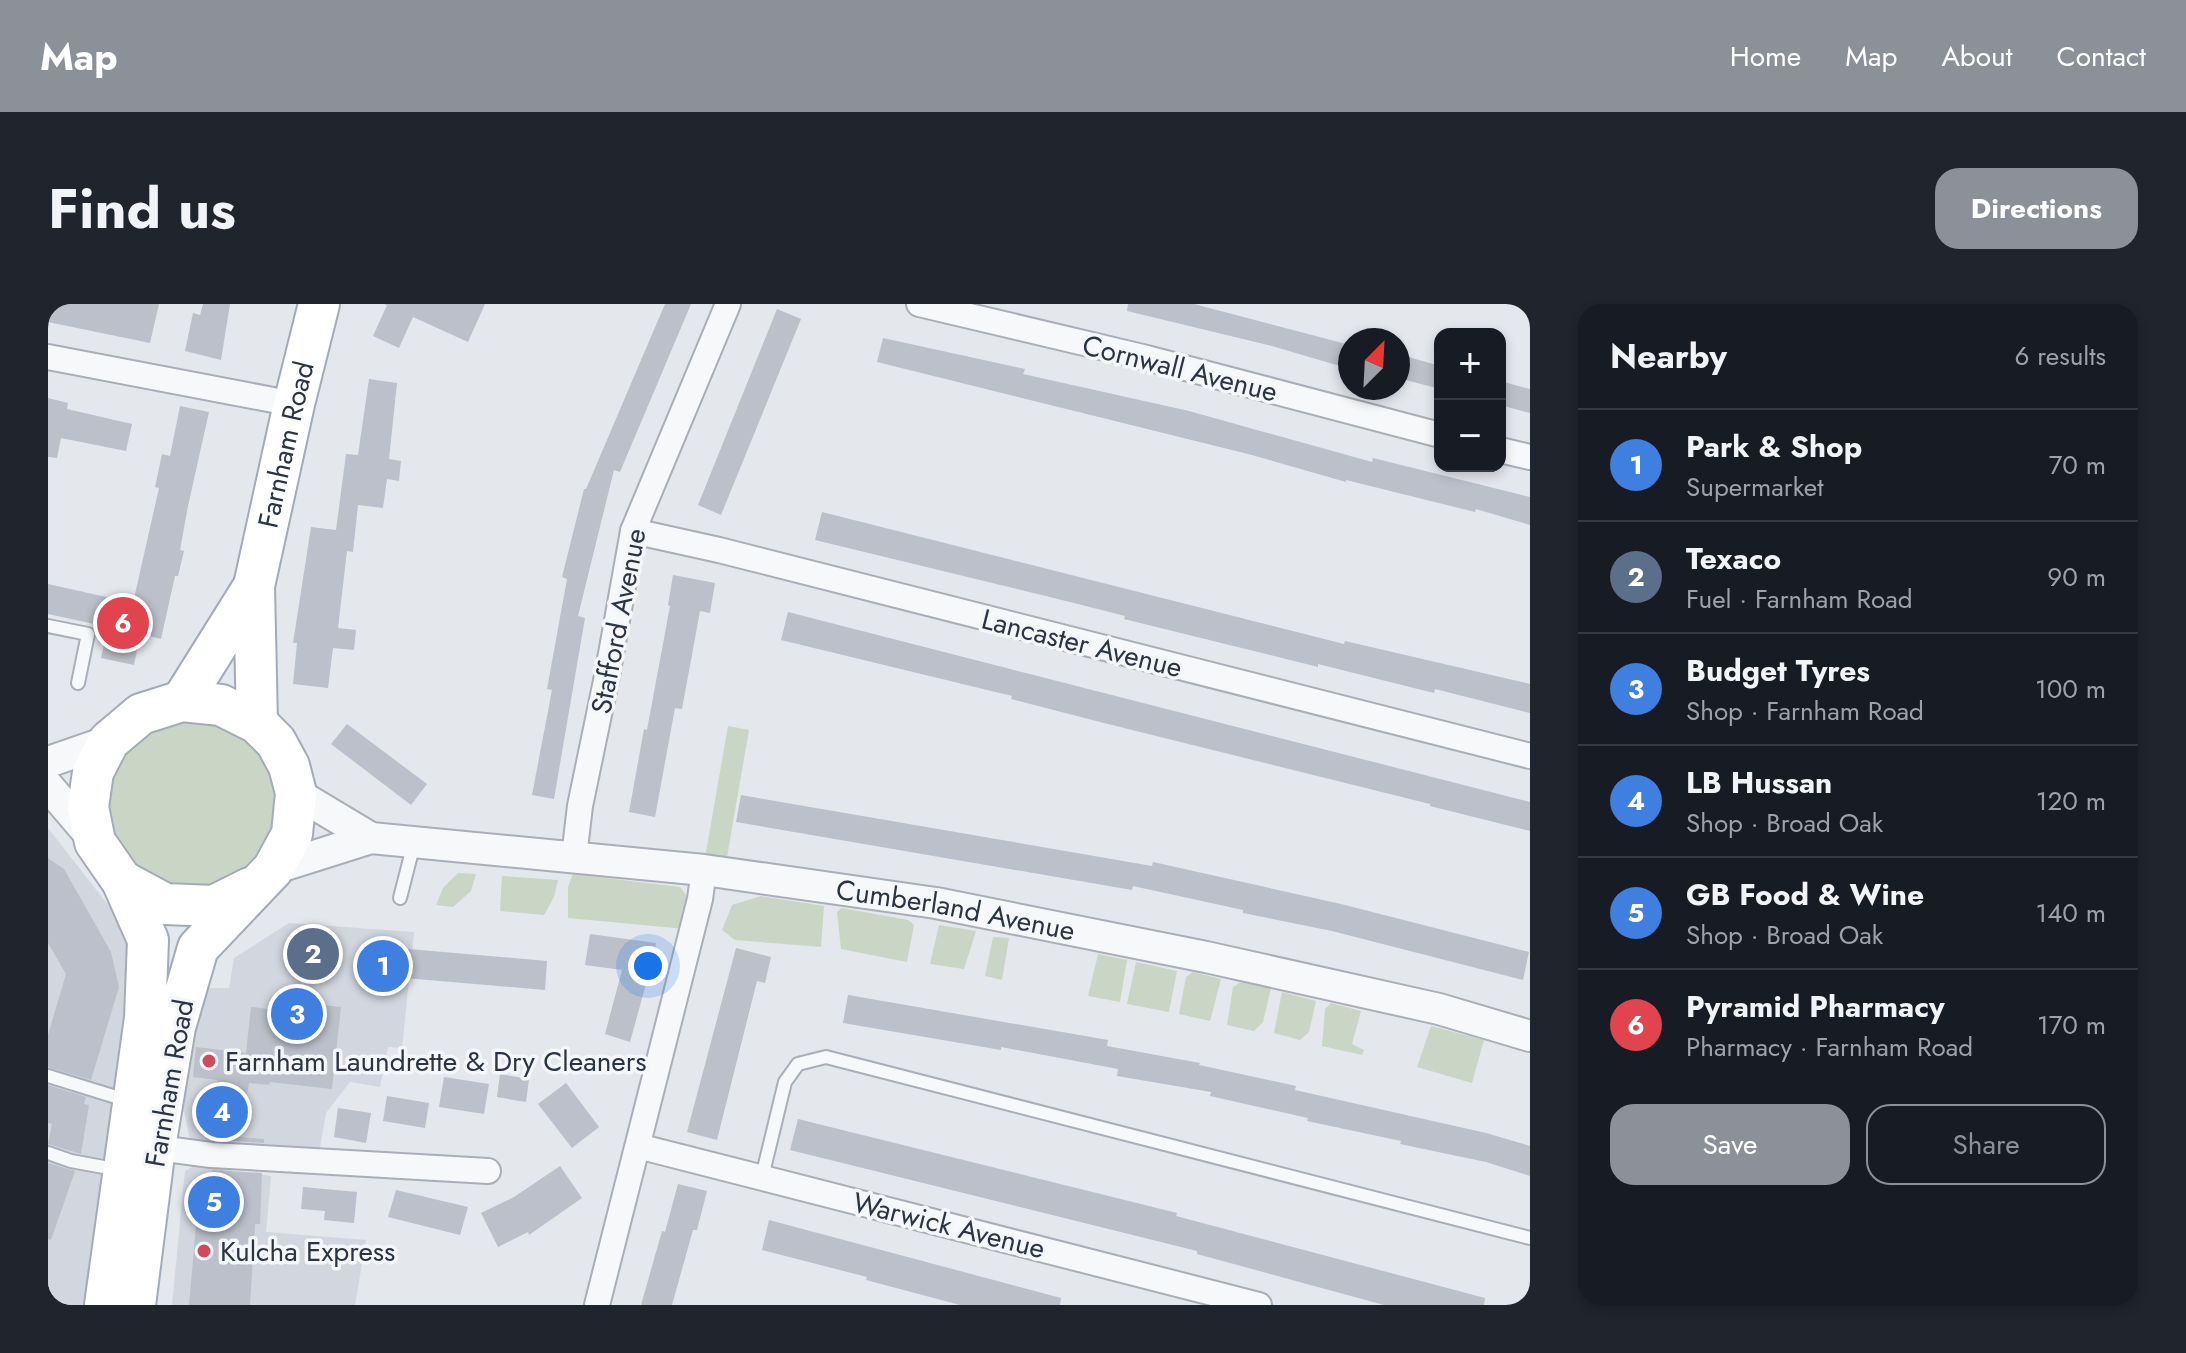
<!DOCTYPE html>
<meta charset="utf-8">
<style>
:root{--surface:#171b24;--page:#20242c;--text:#f1f3f6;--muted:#9ea1a6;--line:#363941;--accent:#8c9099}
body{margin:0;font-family:Jost,sans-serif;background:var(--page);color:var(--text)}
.controls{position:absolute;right:24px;top:24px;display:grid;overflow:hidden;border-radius:16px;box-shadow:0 4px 12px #0003}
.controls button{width:72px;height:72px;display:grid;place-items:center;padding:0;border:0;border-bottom:2px solid var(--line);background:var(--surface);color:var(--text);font:40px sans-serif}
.compass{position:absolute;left:1290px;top:24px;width:72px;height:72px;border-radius:50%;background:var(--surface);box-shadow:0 4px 12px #0003;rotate:24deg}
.you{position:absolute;left:600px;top:662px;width:28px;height:28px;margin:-20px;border:6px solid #fff;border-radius:50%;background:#1a73e8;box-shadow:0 0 0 12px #1a73e833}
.badge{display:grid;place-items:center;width:52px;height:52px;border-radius:50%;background:var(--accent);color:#fff;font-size:26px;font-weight:700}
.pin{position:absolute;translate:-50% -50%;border:4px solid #fff;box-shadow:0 2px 8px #0006}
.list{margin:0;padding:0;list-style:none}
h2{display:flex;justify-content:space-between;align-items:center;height:104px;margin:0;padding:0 32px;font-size:34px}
h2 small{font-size:26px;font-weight:400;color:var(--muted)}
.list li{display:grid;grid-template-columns:52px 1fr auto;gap:24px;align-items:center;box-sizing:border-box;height:112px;padding:0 32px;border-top:2px solid var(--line)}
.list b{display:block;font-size:30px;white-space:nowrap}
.list p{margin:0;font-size:26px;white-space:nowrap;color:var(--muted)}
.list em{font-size:26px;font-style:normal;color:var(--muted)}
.actions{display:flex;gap:16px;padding:24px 32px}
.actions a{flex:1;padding:18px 0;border:2px solid var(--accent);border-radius:24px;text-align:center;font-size:28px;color:var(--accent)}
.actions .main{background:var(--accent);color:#fff}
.map{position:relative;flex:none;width:1482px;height:1001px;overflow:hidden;border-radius:24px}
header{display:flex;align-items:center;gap:48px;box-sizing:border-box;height:112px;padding:0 40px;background:var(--accent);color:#fff}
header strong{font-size:38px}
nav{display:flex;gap:44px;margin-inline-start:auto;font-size:28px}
.intro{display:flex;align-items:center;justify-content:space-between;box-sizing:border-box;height:192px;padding:0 48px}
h1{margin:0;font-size:56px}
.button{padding:20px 36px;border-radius:24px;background:var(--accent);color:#fff;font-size:28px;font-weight:700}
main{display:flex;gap:48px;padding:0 48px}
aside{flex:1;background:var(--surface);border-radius:24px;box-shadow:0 4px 12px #0003}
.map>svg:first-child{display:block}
.built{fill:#d2d6de}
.green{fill:#c9d6c5}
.building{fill:#bbc0ca}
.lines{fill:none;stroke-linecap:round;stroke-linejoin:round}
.service-casing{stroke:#a9aeb7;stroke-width:16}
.minor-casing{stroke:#a9aeb7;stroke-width:28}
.tertiary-casing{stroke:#a9aeb7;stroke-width:34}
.primary-casing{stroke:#a3abb8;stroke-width:44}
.service{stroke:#f7f8fa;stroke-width:12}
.minor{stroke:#f7f8fa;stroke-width:24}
.tertiary{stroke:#f7f8fa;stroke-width:30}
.primary{stroke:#fff;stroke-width:40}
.poi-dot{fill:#d1495b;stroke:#f4f6f9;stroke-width:3}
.labels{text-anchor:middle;stroke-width:7;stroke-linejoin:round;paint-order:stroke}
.street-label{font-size:28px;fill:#2b3445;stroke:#f4f6f9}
.poi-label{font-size:28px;fill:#2b3445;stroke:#f4f6f9;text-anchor:start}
</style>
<header>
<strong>Map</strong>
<nav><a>Home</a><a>Map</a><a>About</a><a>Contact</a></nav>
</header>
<div class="intro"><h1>Find us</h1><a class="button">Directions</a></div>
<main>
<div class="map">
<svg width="1482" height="1001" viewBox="0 0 1482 1001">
<rect width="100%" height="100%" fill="#e4e7ec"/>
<g class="built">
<path d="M0,524L89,638L41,1001H0Z"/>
<path d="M241,619L366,628L354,744L340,743L332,783L302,778L278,809L271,849L143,840L130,779L154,684H181L186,654Z"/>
<path d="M147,861L223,872L218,928L318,936L307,1001H124L137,867Z"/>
</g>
<g class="green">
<circle cx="144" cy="499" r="85"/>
<path d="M680,422L701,426L679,553L657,554Z"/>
<path d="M410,569L428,570L423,587L405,603L388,601L395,584Z"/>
<path d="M525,570L632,583L645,601L637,625L520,614V583Z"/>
<path d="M454,572L510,576L506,593L496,611L452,607Z"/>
<path d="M713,592L776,602L773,643L687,636L674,626L684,601Z"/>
<path d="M794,604L860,616L866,621L859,658L793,645L789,608Z"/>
<path d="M891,621L928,627L916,665L882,660Z"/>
<path d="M945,633L961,634L954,676L937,672Z"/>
<path d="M1050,650L1079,656L1072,698L1040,692Z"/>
<path d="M1088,658L1129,667L1121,708L1079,700Z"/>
<path d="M1145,668L1173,675L1162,717L1131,710L1138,673Z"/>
<path d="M1193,678L1223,684L1215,718L1206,727L1179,721L1185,683Z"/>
<path d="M1234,688L1268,697L1261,728L1252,736L1226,729Z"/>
<path d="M1283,699L1313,707L1304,740L1316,746L1314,751L1274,742L1277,705Z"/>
<path d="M1383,722L1436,736L1424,779L1369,763Z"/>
</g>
<g class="building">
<path d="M0,0H111L102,39L0,18Z"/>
<path d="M155,0H182L173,56L137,47L145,9L152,11Z"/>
<path d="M336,0H437L420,38L365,13L351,44L325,32L339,1Z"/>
<path d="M617,0H643L572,168L566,166L530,312L537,314L506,495L484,491L504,386L499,385L519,275L514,273L536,185H538Z"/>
<path d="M1080,0H1146L1302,41V65L1224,42L1079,7Z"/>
<path d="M729,5L753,15L673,211L650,201Z"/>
<path d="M835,34L977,65L975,70L1141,107L1324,158L1325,154L1482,193V221L1428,205L1427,208L1298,176V178L1204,151L829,58Z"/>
<path d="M1350,50L1392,62V85L1350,74Z"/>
<path d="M321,75L349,79L341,155L353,157L351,177L339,175L335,204L310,201L305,248L299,247L290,324L308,326L306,346L285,344L280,384L245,380L249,339H245L263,223L288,226L298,150L310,151Z"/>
<path d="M1452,77L1482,85V109L1452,101Z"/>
<path d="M0,94L20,99L19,105L84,120L78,147L13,134L9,154L0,153Z"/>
<path d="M132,102L161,108L140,202L132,246L136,247L130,272H127L113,335L92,330L86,361L53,354L60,323L0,310V280L85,299L111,184L107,183L114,150L122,152Z"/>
<path d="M774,208L1296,340L1297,337L1482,380V409L1387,385L1386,389L1270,360V363L1076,315L1077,312L1022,298L767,236Z"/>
<path d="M625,271L667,279L662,309L652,307L634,405L627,404L607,513L581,508L596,425L599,426L622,302L620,301Z"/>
<path d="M740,308L1482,498V527L1382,502V500L1056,419L963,395L964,392L733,336Z"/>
<path d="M299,420L379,480L363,501L283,440Z"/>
<path d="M693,491L1104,562L1105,558L1293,600L1481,648L1475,676L1284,627L1195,609V606L1085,582L1084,586L688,518Z"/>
<path d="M0,554L16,565L63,648L71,683L43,776L0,763V731L18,670L0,639Z"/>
<path d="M542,630L608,639L604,669H601L582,738L557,730L574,666L537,661Z"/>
<path d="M336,635L349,644L499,657L497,686L345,673L333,689L310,673Z"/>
<path d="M688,644L723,653L717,679L709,677L669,836L639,828Z"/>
<path d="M800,691L1060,736L1059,742L1152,759L1151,761L1248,782L1247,786L1438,829L1482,842V872L1438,858L1352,840L1353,837L1259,817L1260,814L1162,792L1163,788L1069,772L1070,765L953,743V746L795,719Z"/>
<path d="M230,696L293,703L284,785L222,778L221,781L201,779L191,833L216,835V839L158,835L169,776L145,773L148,743L198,749L203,703L229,706Z"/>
<path d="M452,770L481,775L478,798L449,793Z"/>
<path d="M396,773L441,780L436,810L391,803Z"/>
<path d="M518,779L551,823L524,844L490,800Z"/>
<path d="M0,781L38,793L36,800L41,801L33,850L0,840L4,820L0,819Z"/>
<path d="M339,792L381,799L377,824L335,817Z"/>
<path d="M290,804L323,809L318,839L286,833Z"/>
<path d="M750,815L1129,909L1128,912L1437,994L1436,1001H1336L1149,950V947L742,846Z"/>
<path d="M0,859L27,867L3,936L0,935Z"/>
<path d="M512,862L534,894L481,931L480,928L450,943L433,909L466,893Z"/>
<path d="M164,866L214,869L212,920H207L202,1001H141L148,921H155Z"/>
<path d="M630,880L659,887L649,926H645L624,1001H593L614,927L617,928Z"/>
<path d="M255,883L309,888L306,919L276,916L277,907L253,905Z"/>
<path d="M348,886L420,903L412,931L340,913Z"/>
<path d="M721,916L1013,994L1012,1001H912L818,976L819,973L714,946Z"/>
</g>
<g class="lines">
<defs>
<g id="service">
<path d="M0,322L40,330L30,379"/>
<path d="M352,594L366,539"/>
<path d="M0,772L81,797"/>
<path d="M0,849L23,857L72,866"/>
<path d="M714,873L737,778L750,760L778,753L1482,934"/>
</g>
<g id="minor">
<path d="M871,0L1099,54L1392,131"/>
<path d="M0,53L246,100"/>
<path d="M1452,146L1482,153"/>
<path d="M585,227L671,246L1482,452"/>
<path d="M526,553L532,502L559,372L585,227L680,0"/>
<path d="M95,842L163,851L440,867"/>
<path d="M590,842L1211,1001"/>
<path d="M549,1001L652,595L656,566"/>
</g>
<g id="tertiary">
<path d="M0,458L61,437"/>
<path d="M0,482L46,536"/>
<path d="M248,489L323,534"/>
<path id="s1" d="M225,565L323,534L656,566L888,599L1158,653L1391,705L1482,732"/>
</g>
<g id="primary">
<path d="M134,397L206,282"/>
<path id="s2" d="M209,419L206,282L246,100L271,0"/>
<path d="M74,577L117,600L166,602L202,584"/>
<path d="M57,1001L97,714L100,636L74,577L47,538L40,503L45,468L61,437L93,410L134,397L173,401L209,419L228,438L241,462L248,489L244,530L225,565L150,644L127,723L107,843L87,1001"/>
</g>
</defs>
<use href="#service" class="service-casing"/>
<use href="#minor" class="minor-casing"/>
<use href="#tertiary" class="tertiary-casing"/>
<use href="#primary" class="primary-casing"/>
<use href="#service" class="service"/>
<use href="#minor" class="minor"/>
<use href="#tertiary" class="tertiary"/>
<use href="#primary" class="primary"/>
</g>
<g class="poi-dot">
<circle cx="161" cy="757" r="8"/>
<circle cx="156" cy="947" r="8"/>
</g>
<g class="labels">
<g class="street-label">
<text transform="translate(1132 64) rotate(14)" y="10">Cornwall Avenue</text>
<text dy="10" stroke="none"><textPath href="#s2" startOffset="282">Farnham Road</textPath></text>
<text transform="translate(570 317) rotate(-79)" y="10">Stafford Avenue</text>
<text transform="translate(1034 339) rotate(14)" y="10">Lancaster Avenue</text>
<text dy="10" stroke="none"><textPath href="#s1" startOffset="692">Cumberland Avenue</textPath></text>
<text transform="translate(121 779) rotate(-80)" y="10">Farnham Road</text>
<text transform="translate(901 921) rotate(14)" y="10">Warwick Avenue</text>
</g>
<g class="poi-label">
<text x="177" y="767">Farnham Laundrette &amp; Dry Cleaners</text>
<text x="172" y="957">Kulcha Express</text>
</g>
</g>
</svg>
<div class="controls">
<button>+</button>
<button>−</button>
</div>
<svg class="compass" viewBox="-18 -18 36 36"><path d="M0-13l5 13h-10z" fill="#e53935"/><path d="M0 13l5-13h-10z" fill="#9ea1a6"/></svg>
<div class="you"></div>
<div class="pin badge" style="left:335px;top:662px;background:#3f7fe0">1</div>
<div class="pin badge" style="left:265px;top:650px;background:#5c6f8a">2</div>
<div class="pin badge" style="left:249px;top:710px;background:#3f7fe0">3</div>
<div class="pin badge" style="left:174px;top:808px;background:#3f7fe0">4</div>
<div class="pin badge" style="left:166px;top:898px;background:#3f7fe0">5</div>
<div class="pin badge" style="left:75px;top:319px;background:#e0444e">6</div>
</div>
<aside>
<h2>Nearby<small>6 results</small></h2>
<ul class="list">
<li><span class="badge" style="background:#3f7fe0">1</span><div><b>Park &amp; Shop</b><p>Supermarket</p></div><em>70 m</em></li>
<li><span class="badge" style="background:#5c6f8a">2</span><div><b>Texaco</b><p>Fuel · Farnham Road</p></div><em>90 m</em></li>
<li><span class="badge" style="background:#3f7fe0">3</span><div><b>Budget Tyres</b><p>Shop · Farnham Road</p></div><em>100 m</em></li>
<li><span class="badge" style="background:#3f7fe0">4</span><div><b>LB Hussan</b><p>Shop · Broad Oak</p></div><em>120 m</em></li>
<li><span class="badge" style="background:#3f7fe0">5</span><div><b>GB Food &amp; Wine</b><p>Shop · Broad Oak</p></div><em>140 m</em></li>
<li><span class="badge" style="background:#e0444e">6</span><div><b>Pyramid Pharmacy</b><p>Pharmacy · Farnham Road</p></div><em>170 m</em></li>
</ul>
<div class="actions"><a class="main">Save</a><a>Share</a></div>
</aside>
</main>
